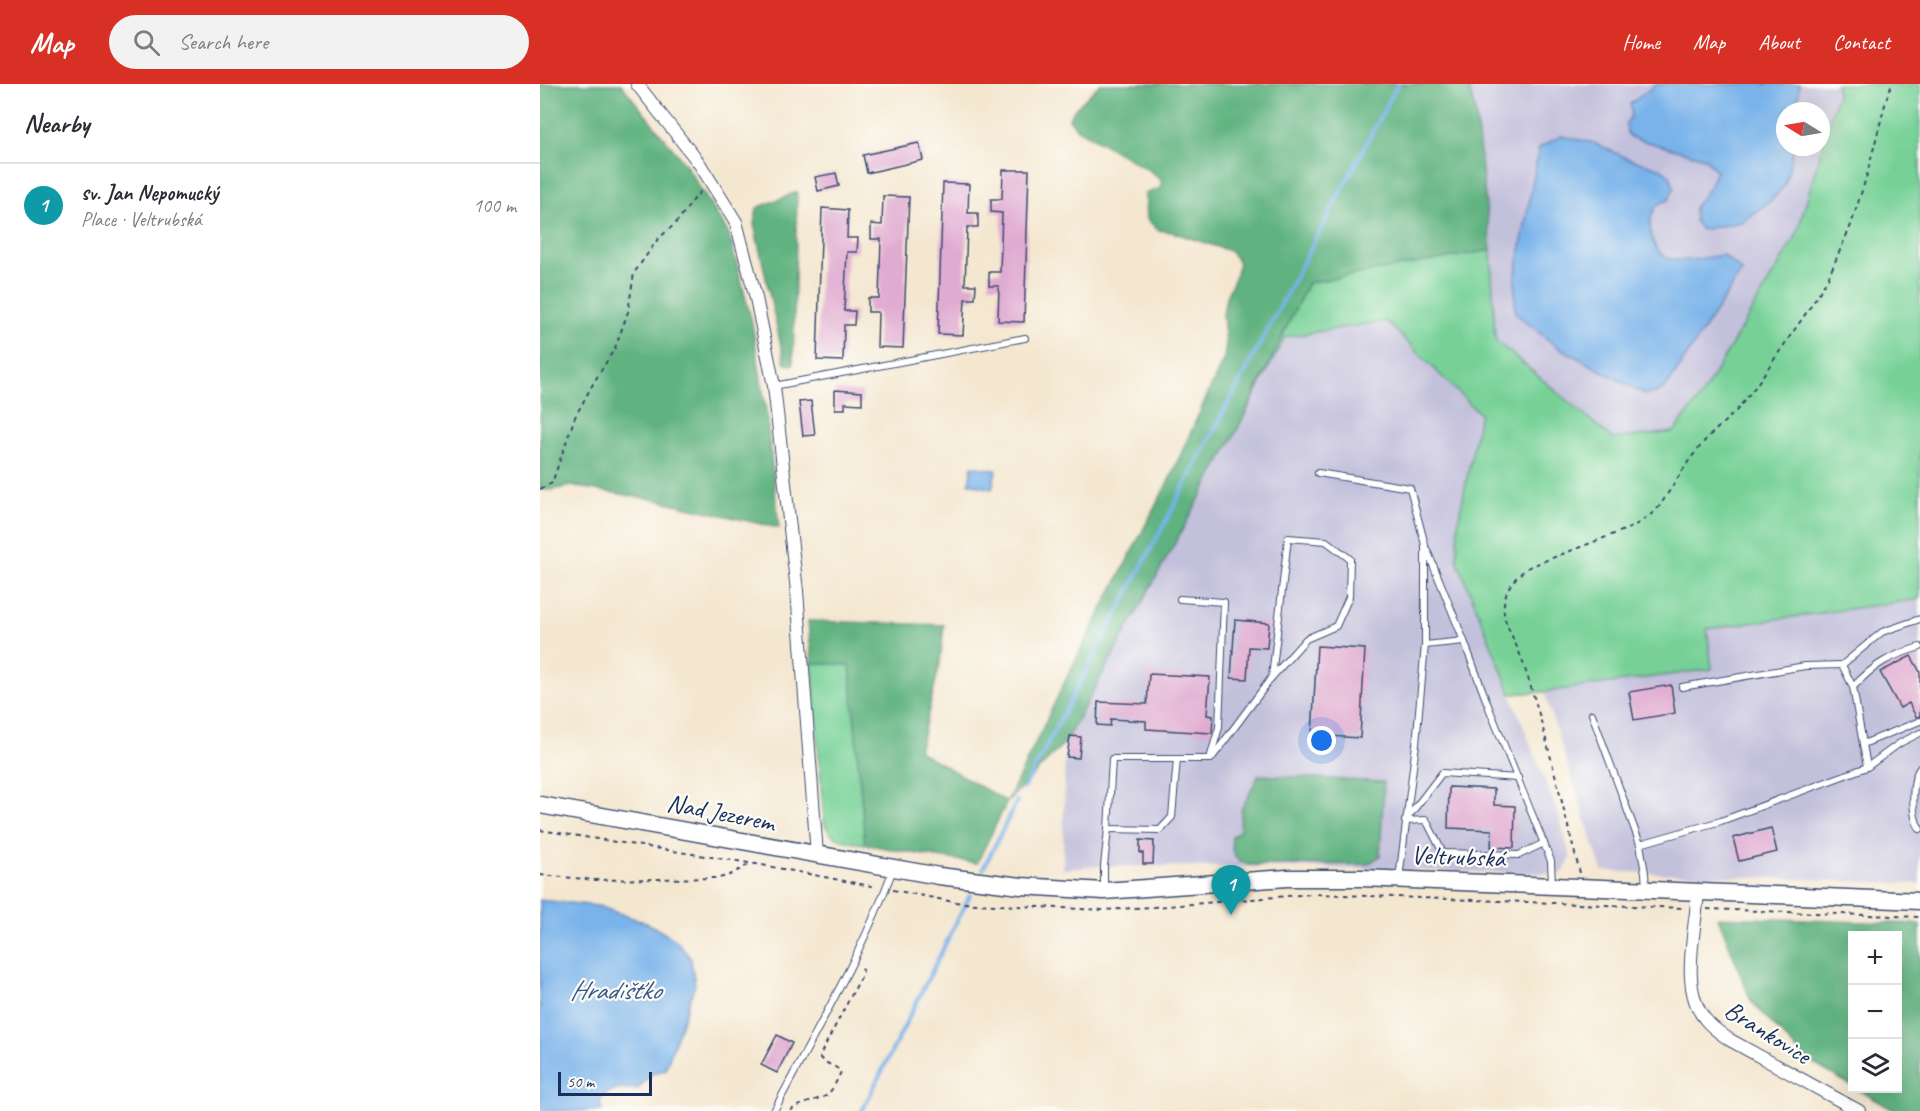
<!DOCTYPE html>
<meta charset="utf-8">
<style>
:root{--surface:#fff;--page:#f2f2f3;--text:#2b2b33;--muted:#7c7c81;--line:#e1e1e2;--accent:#d93025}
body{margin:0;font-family:Caveat,sans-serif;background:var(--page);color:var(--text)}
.controls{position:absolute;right:18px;bottom:18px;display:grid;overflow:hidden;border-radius:0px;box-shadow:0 6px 24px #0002}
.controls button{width:54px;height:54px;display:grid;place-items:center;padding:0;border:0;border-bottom:2px solid var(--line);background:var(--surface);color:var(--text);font:30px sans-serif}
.compass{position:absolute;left:1236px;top:18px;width:54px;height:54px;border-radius:50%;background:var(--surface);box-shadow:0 6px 24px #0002;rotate:281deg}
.scale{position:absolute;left:18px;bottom:15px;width:94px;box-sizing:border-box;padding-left:6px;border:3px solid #1b2f5e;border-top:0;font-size:16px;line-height:21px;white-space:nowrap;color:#1b2f5e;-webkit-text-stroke:4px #fdfcf7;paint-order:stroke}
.you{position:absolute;left:782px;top:657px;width:21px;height:21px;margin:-15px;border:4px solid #fff;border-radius:50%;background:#1a73e8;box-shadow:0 0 0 9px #1a73e833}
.badge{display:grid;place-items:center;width:39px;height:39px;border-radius:50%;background:var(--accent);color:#fff;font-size:20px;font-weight:700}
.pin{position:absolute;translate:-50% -50px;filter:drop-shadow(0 2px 3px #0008)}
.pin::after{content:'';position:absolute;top:32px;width:21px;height:18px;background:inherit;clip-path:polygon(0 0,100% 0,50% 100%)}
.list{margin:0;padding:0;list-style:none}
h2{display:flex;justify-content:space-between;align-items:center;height:78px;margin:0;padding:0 24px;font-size:26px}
h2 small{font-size:20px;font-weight:400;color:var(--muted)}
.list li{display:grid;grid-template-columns:39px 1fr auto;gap:18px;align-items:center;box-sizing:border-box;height:84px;padding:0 24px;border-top:2px solid var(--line)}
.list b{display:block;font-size:22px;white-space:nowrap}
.list p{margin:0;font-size:20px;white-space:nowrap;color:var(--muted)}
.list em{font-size:20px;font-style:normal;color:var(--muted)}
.icon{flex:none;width:33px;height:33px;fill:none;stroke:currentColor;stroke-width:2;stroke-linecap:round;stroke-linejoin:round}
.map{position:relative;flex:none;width:1380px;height:1027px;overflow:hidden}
header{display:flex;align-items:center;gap:36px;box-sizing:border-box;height:84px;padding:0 30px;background:var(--accent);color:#fff}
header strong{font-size:28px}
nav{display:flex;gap:33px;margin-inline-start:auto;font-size:21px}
.search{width:420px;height:54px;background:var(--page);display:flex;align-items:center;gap:15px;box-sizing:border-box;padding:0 21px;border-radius:33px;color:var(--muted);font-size:22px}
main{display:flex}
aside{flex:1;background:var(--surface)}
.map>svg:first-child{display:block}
.industrial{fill:#c3c0db;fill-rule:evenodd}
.green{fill:#77d197;stroke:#49807a;stroke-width:1.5}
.forest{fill:#61b380;stroke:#3e716f;stroke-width:1.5}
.water{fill:#79b3ea;stroke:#4a71a4;stroke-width:1.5}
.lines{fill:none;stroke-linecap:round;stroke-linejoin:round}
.stream{stroke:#79b3ea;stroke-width:4}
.building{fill:#e0abd1}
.service-casing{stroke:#3c4b6f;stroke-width:8}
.minor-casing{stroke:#3c4b6f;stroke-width:14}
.tertiary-casing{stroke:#3c4b6f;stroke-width:19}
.path{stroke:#3c4b6f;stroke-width:2;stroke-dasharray:4.5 4.5;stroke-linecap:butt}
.service{stroke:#fff;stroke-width:6}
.minor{stroke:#fff;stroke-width:12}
.tertiary{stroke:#fff;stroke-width:16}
.labels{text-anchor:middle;stroke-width:4.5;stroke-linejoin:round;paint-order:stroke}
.street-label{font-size:26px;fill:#1b2f5e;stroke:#fdfcf7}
.water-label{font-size:27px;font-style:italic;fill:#375788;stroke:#fdfcf7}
</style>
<header>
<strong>Map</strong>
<div class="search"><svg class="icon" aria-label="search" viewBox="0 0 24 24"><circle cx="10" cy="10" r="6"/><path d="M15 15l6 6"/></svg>Search here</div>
<nav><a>Home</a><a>Map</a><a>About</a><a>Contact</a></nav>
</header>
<main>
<aside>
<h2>Nearby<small></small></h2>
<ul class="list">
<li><span class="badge" style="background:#0f9aa8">1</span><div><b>sv. Jan Nepomucký</b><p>Place · Veltrubská</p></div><em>100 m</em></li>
</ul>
</aside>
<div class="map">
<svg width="1380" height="1027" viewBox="0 0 1380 1027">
<rect width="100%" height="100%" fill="#fdfcf7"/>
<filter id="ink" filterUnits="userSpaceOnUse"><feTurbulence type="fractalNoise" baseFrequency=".0167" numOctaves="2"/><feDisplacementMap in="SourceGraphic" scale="12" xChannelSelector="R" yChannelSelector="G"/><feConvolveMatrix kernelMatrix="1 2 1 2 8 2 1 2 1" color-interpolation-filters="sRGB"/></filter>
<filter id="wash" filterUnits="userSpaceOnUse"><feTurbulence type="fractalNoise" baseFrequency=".008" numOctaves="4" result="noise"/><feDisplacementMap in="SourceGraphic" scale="24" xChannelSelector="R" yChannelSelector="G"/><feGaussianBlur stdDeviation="1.35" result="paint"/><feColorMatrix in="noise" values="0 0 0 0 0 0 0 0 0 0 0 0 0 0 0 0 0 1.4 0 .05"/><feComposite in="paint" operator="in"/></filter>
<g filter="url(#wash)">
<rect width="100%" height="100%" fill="#f4e7d0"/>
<g class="industrial">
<path d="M928,0H1296L1298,11L1257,150L1162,311L1134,348L1073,355L954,256L951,166ZM1245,27H1281V63H1245Z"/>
<path d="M847,237L940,330L918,438L917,476L1019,732L1031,774L1022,790L750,783L564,782L523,785L525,658L694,352L745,251Z"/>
<path d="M1380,516V800L1062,787L1004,608L1172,585L1167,545Z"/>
</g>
<g class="green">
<path d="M1296,0H1380V515L1167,545L1172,585L1004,608L971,610L917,476L918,438L940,330L846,237L745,253L694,352L768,199L951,166L955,256L1073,355L1134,348L1162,311L1257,150L1297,11Z"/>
<path d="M272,579L310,581L325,760C306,757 292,758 284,739Z"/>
</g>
<g class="forest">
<path d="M0,0H81L145,80L189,150L212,239L226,326L239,444L117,416L32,402L11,406L0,405Z"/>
<path d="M560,0H928L935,26L951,166L768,199L694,352L525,658L467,718L437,779L384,771L325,760L310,581L272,579L268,537L404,541L400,579L379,667L467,718L530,587L631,392L684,274L686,260L683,232L686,213L695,194L699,178L690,167L632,148L618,146L607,135L605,110L621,104V96L609,86L537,45L529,35L535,25Z"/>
<path d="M257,108L253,281L245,280L214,140L217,124Z"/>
<path d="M719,691L844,698L840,772L828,780L708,781C694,775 690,768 692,753L700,746L701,726Z"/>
<path d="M1178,833L1380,840V1027H1355L1317,1005L1358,1004V852H1312V1002L1265,975L1211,917Z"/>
</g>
<g class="water">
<path d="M1117,0H1259L1258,27H1245V63H1254L1245,101L1232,116L1201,138L1161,146L1155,137L1154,124L1169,104L1176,87L1165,74L1090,53L1087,49L1086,39C1092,33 1092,29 1090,20Z"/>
<path d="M1021,52L1054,59L1089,75L1122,85L1130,92L1134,104L1128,116C1127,116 1120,119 1119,120C1103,133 1110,170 1131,175C1147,179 1167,173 1183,171L1202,187L1127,302L1116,309L1104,310L1016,262L975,229V195L999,64Z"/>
<path d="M432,382L456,386L452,405L429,399Z"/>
<path d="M0,816L58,822L107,839L136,856L151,875L155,901L125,986L113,989L97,1005C81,1004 70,1003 60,1017L62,1027H0Z"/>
</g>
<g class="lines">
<g class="stream">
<path d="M484,704L858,0"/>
<path d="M443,785L477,717"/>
<path d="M322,1027L430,811"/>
</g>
</g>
<g id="blocks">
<g class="building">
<path d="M379,59L383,76L327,89L323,71Z"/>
<path d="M463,86H489L484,238L458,237L459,202H449V188H460L462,129L451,128V115H462Z"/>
<path d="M296,89L299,102L278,107L275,93Z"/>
<path d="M403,99L429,100L428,129H438V143H427L425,201H436L435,215H425L423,251L398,250Z"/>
<path d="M343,112L369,113L363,264L337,263L338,228H328V214H339L341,155H331V140L342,141Z"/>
<path d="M282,124L308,126L307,154H318L317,168H307L304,227H315L314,241H304L303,277L277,276Z"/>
<path d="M295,306L322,308V320L305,319V325H295Z"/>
<path d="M271,317L275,351L263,352L259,318Z"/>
<path d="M695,536L729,539L727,564L709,563L707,595L691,594Z"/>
<path d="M777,562L825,565L820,654L772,651Z"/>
<path d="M1371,572L1380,588V632L1376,633L1369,619L1360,624L1340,588Z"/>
<path d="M609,590L670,593L667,631L673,632L672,649L606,645V637L571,635L570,642L557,641L558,618L607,620Z"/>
<path d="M1131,601L1135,629L1094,636L1089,608Z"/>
<path d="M530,652L541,653L539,674L527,673Z"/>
<path d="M909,703L954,705V721L975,722L974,764L951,763L952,746L908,744Z"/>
<path d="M1231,744L1237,768L1199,777L1193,754Z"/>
<path d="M600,756L614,757L613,780H603V769H600Z"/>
<path d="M237,951L252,959L237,989L221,981Z"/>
</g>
</g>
</g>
<g filter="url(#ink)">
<use href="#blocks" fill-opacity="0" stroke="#3c4b6f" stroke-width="1.5"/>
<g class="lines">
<defs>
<g id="service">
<path d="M234,302L485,254"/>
<path d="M778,389L870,404L885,461V561"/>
<path d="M887,466L924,557"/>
<path d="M640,515L684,518L679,643L671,671"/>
<path d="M1142,603L1265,582L1302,581"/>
<path d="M1313,603C1335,580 1349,572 1380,563"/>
<path d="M1052,630L1100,760L1105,789L1106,805"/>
<path d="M1323,660L1380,637"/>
<path d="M1327,683L1360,659L1380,649"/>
<path d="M1380,684C1371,696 1371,733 1380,745"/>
<path d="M978,694L902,689L865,737L886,736L903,769L979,771L1004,759"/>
<path d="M568,745L620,746L632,733L637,675"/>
<path d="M1100,760L1181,737L1327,683L1313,603L1302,581L1342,548L1380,535"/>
<path d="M859,795L876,660L885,561L924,557L949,624L1011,777L1012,801"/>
<path d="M564,806V782L568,745L572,675H671L732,593L766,555L796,542L809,513L810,475L786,457L748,454L732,593"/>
<path d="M234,1027C274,950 324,866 353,785"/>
</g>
<g id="minor">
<path d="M97,0L159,79L196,138L216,214L234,302L257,507L277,771"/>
<path d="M1158,807C1156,846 1139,904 1165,935C1172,944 1181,950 1190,956L1319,1027"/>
</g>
<path id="tertiary" d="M0,721L399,792L481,802L564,807L747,794H822L1380,817"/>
</defs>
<use href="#service" class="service-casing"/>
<use href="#minor" class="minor-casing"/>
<use href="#tertiary" class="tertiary-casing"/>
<g class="path">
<path d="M0,405L12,399L35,333L54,298L75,264L88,228L94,189L118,155L135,140L162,105"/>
<path d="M0,746L222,781L336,803"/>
<path d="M1040,789C1023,725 1009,660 989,597C985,585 981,571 975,559C971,549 965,540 964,529C962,508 973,494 989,483L1092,443L1108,433L1119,423L1150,375L1167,354L1197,326L1215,303L1271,222L1288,194L1311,141L1326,94L1348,9L1352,0"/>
<path d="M0,791L56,796L178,794L188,792L210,780"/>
<path d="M353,806L414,818L436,820L563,826L628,822L772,810"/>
<path d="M777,810L1143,824"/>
<path d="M1167,825L1380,833"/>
<path d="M250,1027L255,1023L286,1012C293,1006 297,996 301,988C296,981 286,981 280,974L281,969L322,891L323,886L319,883"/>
</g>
<use href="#service" class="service"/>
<use href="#minor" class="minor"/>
<use href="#tertiary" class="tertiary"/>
</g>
</g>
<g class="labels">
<g class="street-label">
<text transform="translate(181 728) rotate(11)" y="9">Nad Jezerem</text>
<text transform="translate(918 772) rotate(2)" y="9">Veltrubská</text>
<text transform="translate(1228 948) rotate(32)" y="9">Brankovice</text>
</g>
<g class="water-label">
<text x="75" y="915">Hradišťko</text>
</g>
</g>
</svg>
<div class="controls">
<button>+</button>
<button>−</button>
<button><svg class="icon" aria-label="layers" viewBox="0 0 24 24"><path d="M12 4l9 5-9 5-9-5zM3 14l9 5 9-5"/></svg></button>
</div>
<svg class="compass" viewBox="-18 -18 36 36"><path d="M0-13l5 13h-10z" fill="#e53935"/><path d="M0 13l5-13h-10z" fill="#7c7c81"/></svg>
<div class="scale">50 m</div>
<div class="you"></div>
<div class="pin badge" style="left:691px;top:831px;background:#0f9aa8">1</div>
</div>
</main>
